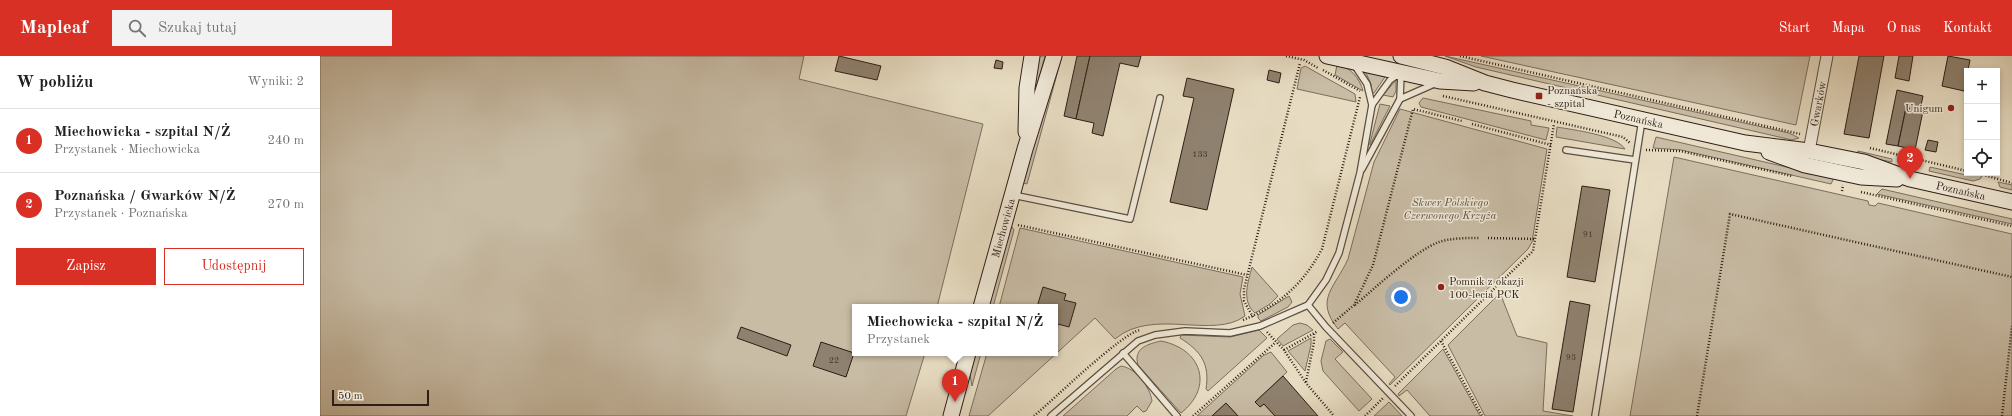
<!DOCTYPE html>
<html lang="pl">
<meta charset="utf-8">
<style>
:root{--surface:#fff;--page:#f2f2f2;--text:#202124;--muted:#757577;--line:#e0e0e0;--accent:#d93025}
body{margin:0;font-family:"Old Standard TT",serif;background:var(--page);color:var(--text)}
.controls{position:absolute;right:12px;top:12px;display:grid;overflow:hidden;border-radius:0px;box-shadow:0 2px 6px #0003}
.controls button{width:36px;height:36px;display:grid;place-items:center;padding:0;border:0;border-bottom:1px solid var(--line);background:var(--surface);color:var(--text);font:20px sans-serif}
.scale{position:absolute;left:12px;bottom:10px;width:97px;box-sizing:border-box;padding-left:4px;border:2px solid #2f1e15;border-top:0;font-size:11px;line-height:14px;white-space:nowrap;color:#2f1e15;-webkit-text-stroke:3px #efe8d7;paint-order:stroke}
.you{position:absolute;left:1081px;top:241px;width:14px;height:14px;margin:-10px;border:3px solid #fff;border-radius:50%;background:#1a73e8;box-shadow:0 0 0 6px #1a73e833}
.badge{display:grid;place-items:center;width:26px;height:26px;border-radius:50%;background:var(--accent);color:#fff;font-size:13px;font-weight:700}
.pin{position:absolute;translate:-50% -33px;filter:drop-shadow(0 1px 2px #0008)}
.pin::after{content:'';position:absolute;top:21px;width:14px;height:12px;background:inherit;clip-path:polygon(0 0,100% 0,50% 100%)}
.popup{position:absolute;left:532px;top:248px;width:206px;height:52px;box-sizing:border-box;display:grid;place-content:center;border-radius:0px;background:var(--surface);filter:drop-shadow(0 1px 3px #0005);font-size:13px;white-space:nowrap;color:var(--muted)}
.popup b{font-size:15px;color:var(--text)}
.popup::after{content:'';position:absolute;left:50%;top:100%;margin-left:-8px;border:8px solid transparent;border-top-color:var(--surface)}
.list{margin:0;padding:0;list-style:none}
h2{display:flex;justify-content:space-between;align-items:center;height:52px;margin:0;padding:0 16px;font-size:17px}
h2 small{font-size:13px;font-weight:400;color:var(--muted)}
.list li{display:grid;grid-template-columns:26px 1fr auto;gap:12px;align-items:center;box-sizing:border-box;height:64px;padding:0 16px;border-top:1px solid var(--line)}
.list b{display:block;font-size:15px;white-space:nowrap}
.list p{margin:0;font-size:13px;white-space:nowrap;color:var(--muted)}
.list em{font-size:13px;font-style:normal;color:var(--muted)}
.actions{display:flex;gap:8px;padding:12px 16px}
.actions a{flex:1;padding:9px 0;border:1px solid var(--accent);border-radius:0px;text-align:center;font-size:14px;color:var(--accent)}
.actions .main{background:var(--accent);color:#fff}
.icon{flex:none;width:22px;height:22px;fill:none;stroke:currentColor;stroke-width:2;stroke-linecap:round;stroke-linejoin:round}
.map{position:relative;flex:none;width:1692px;height:360px;overflow:hidden}
header{display:flex;align-items:center;gap:24px;box-sizing:border-box;height:56px;padding:0 20px;background:var(--accent);color:#fff}
header strong{font-size:19px}
nav{display:flex;gap:22px;margin-inline-start:auto;font-size:14px}
.search{width:280px;height:36px;background:var(--page);display:flex;align-items:center;gap:10px;box-sizing:border-box;padding:0 14px;border-radius:0px;color:var(--muted);font-size:15px}
main{display:flex}
aside{flex:1;background:var(--surface)}
.map>svg:first-child{display:block}
.green{fill:#c8bca5;stroke:#7c6d5d}
.building{fill:#8f816f;stroke:#2f1e15}
.lines{fill:none;stroke-linecap:round;stroke-linejoin:round}
.lane-casing{stroke:#5d4e40;stroke-width:8}
.street-casing{stroke:#5d4e40;stroke-width:13}
.secondary-casing{stroke:#2f1e15;stroke-width:17}
.path{stroke:#2f1e15;stroke-width:2.5;stroke-dasharray:1 2;stroke-linecap:butt}
.lane{stroke:#efe8d7;stroke-width:5.5}
.street{stroke:#efe8d7;stroke-width:11}
.secondary{stroke:#efe8d7;stroke-width:15}
.poi-dot{fill:#8f2418;stroke:#efe8d7;stroke-width:1.5}
.labels{text-anchor:middle;stroke-width:3;stroke-linejoin:round;paint-order:stroke}
.number-label{font-size:9px;fill:#47372c}
.poi-label{font-size:11px;fill:#2f1e15;stroke:#efe8d7;text-anchor:start}
.street-label{font-size:11px;fill:#2f1e15;stroke:#efe8d7}
.park-label{font-size:11px;font-style:italic;fill:#5d4d40;stroke:#efe8d7}
</style>
<header>
<strong>Mapleaf</strong>
<div class="search"><svg class="icon" aria-label="search" viewBox="0 0 24 24"><circle cx="10" cy="10" r="6"/><path d="M15 15l6 6"/></svg>Szukaj tutaj</div>
<nav><a>Start</a><a>Mapa</a><a>O nas</a><a>Kontakt</a></nav>
</header>
<main>
<aside>
<h2>W pobliżu<small>Wyniki: 2</small></h2>
<ul class="list">
<li><span class="badge">1</span><div><b>Miechowicka - szpital N/Ż</b><p>Przystanek · Miechowicka</p></div><em>240 m</em></li>
<li><span class="badge">2</span><div><b>Poznańska / Gwarków N/Ż</b><p>Przystanek · Poznańska</p></div><em>270 m</em></li>
</ul>
<div class="actions"><a class="main">Zapisz</a><a>Udostępnij</a></div>
</aside>
<div class="map">
<svg width="1692" height="360" viewBox="0 0 1692 360">
<rect width="100%" height="100%" fill="#e7dcc2"/>
<filter id="stains"><feTurbulence type="fractalNoise" baseFrequency=".005" numOctaves="4"/><feColorMatrix values="0 0 0 0 .2 0 0 0 0 .09 0 0 0 0 .02 0 0 0 .5 -.17"/></filter>
<radialGradient id="worn" r=".72"><stop offset=".6" stop-color="#630" stop-opacity="0"/><stop offset="1" stop-color="#630" stop-opacity=".3"/></radialGradient>
<g class="green">
<path d="M0,0H484L479,23L663,68L617,251H535V297H605L586,360H0Z"/>
<path d="M715,0H725L714,40Z"/>
<path d="M739,0H742L707,128L703,127Z"/>
<path d="M1125,0L1469,77L1479,82L1472,84L1156,11Z"/>
<path d="M1161,0H1490L1476,69Z"/>
<path d="M1017,9C1030,10 1040,23 1043,35L1015,19Z"/>
<path d="M985,10L1035,38L1036,46L977,33L981,12Z"/>
<path d="M1045,15L1065,21L1054,37L1052,36L1051,28Z"/>
<path d="M1076,24V35L1073,41L1063,39Z"/>
<path d="M1103,42L1211,65V69L1229,72L1226,84L1101,51L1099,47Z"/>
<path d="M1060,48L1070,50L1050,89V87Z"/>
<path d="M1080,53L1227,93L1212,186L1208,193L1070,329L1069,328L1075,321L1025,267L1018,273C994,243 1015,232 1028,203L1054,106Z"/>
<path d="M1237,71C1254,74 1296,79 1305,93L1236,81Z"/>
<path d="M1336,81L1514,122L1511,128L1361,94L1333,92Z"/>
<path d="M1538,95L1572,103V106L1536,99Z"/>
<path d="M1354,101L1548,145L1549,149L1555,150L1558,147L1692,178V360H1310Z"/>
<path d="M1610,111L1646,119L1648,117L1662,120L1660,123L1653,125L1609,115Z"/>
<path d="M1678,126L1692,129V134L1680,131Z"/>
<path d="M1562,133L1692,163V168L1557,138Z"/>
<path d="M690,168L694,174L673,251H668Z"/>
<path d="M700,172L923,221L920,238L925,260C893,284 833,251 795,283L775,262L668,360H649L667,297H735V251H679Z"/>
<path d="M932,211L958,240L950,248L935,257C921,245 928,226 932,211Z"/>
<path d="M1180,237L1197,280L1227,287L1223,355L1253,360H1165L1128,289Z"/>
<path d="M969,240L972,246L968,251L941,265L938,262V259Z"/>
<path d="M980,267L987,269L993,274L963,290L957,283L973,269Z"/>
<path d="M939,274L947,282L888,335L886,333C890,308 881,295 860,282L861,279L910,281Z"/>
<path d="M991,282V289L985,315L968,295Z"/>
<path d="M1010,283L1023,296L1015,303L1052,343L1039,355L1003,315L1001,305L1006,285Z"/>
<path d="M841,285C882,293 894,331 861,357L818,309C813,292 828,288 841,285Z"/>
<path d="M1123,293L1160,360H1110L1087,334L1079,340L1078,338Z"/>
<path d="M951,296L967,316L935,346L940,351L944,348L955,360H918L906,347L892,360H877L944,299Z"/>
<path d="M655,297H661L652,330L650,319Z"/>
<path d="M801,310C816,312 830,331 832,345L826,355L823,356L817,350L807,360H743L796,313Z"/>
<path d="M1069,346L1082,360H1054Z"/>
</g>
<g class="building">
<path d="M519,0L561,10L557,24L515,15Z"/>
<path d="M757,0H770L756,63L744,60Z"/>
<path d="M770,0H821L818,11L800,7L783,80L772,77L774,67L756,63Z"/>
<path d="M1539,0H1564L1549,82L1524,78Z"/>
<path d="M1579,0H1593L1589,25L1575,22Z"/>
<path d="M1628,0L1650,4L1644,35L1622,30Z"/>
<path d="M676,4L683,6L682,13L674,12Z"/>
<path d="M949,14L961,17L959,27L947,24Z"/>
<path d="M867,22L914,33L887,154L850,146L874,42L863,40Z"/>
<path d="M1577,34L1603,40L1600,54L1586,52L1578,90L1566,88Z"/>
<path d="M1586,52L1603,55L1595,94L1578,90Z"/>
<path d="M1608,84L1618,86L1616,96L1605,94Z"/>
<path d="M1262,130L1290,134L1275,226L1247,221Z"/>
<path d="M723,231L746,238L744,244L756,247L749,271L738,268L735,279V251H717Z"/>
<path d="M1250,245L1270,249L1253,356L1232,353Z"/>
<path d="M421,271L471,289L467,300L417,282Z"/>
<path d="M501,286L534,297L526,321L493,310Z"/>
<path d="M963,320L998,360H955L944,348L940,351L935,346Z"/>
<path d="M906,347L918,360H892Z"/>
</g>
<g class="lines">
<defs>
<g id="lane">
<path d="M1035,10L1047,28L1052,49"/>
<path d="M1080,43L1081,18"/>
<path d="M1246,94L1315,104"/>
<path d="M1042,113L1080,43L1114,28"/>
<path d="M693,139L810,163L840,42"/>
<path d="M988,249L1006,271L1091,360"/>
<path d="M803,297L857,360"/>
<path d="M731,360L818,285L835,279L865,275L910,277L940,270L988,249L1006,224L1019,197L1040,117L1052,49L1070,24L1079,18"/>
<path d="M1275,360L1322,64"/>
</g>
<g id="street">
<path id="s1" d="M1489,95L1507,0"/>
</g>
<g id="secondary">
<path d="M1007,0L1120,25L1154,27"/>
<path id="s2" d="M1081,0L1125,11L1165,27L1192,34L1425,87L1489,95L1544,106L1590,123L1692,146"/>
<path d="M706,76L707,32L712,0"/>
<path d="M1449,96L1485,109L1541,121L1577,123"/>
<path id="s3" d="M661,251L705,93L734,0"/>
<path d="M631,360L648,297"/>
</g>
</defs>
<use href="#lane" class="lane-casing"/>
<use href="#street" class="street-casing"/>
<use href="#secondary" class="secondary-casing"/>
<g class="path">
<path d="M966,0L984,4L998,12"/>
<path d="M1140,0L1480,78"/>
<path d="M1003,14L1040,35"/>
<path d="M1123,40L1303,81L1310,87"/>
<path d="M1152,68L1231,89"/>
<path d="M1550,92L1647,115"/>
<path d="M1326,94L1360,95L1472,120"/>
<path d="M1657,117L1692,127"/>
<path d="M1522,135L1523,129"/>
<path d="M1541,136L1692,170"/>
<path d="M698,169L927,219"/>
<path d="M1168,182L1215,183"/>
<path d="M1181,226L1213,195L1234,68"/>
<path d="M1035,249C1056,231 1095,195 1119,186C1131,182 1146,182 1159,182"/>
<path d="M933,261L924,245V233L980,7"/>
<path d="M923,264C960,249 983,228 1002,193L1040,41"/>
<path d="M1013,267L1034,249L1053,209L1093,53L1142,65"/>
<path d="M947,276L964,294L986,327L1014,360"/>
<path d="M1121,285L1162,360"/>
<path d="M964,294L998,275"/>
<path d="M986,326L994,286V278"/>
<path d="M1075,330L1176,231"/>
<path d="M714,360C733,344 802,277 820,274"/>
<path d="M873,360L956,286"/>
<path d="M1045,360L1063,342"/>
<path d="M1377,360L1410,158L1692,221"/>
<path d="M1682,360L1692,270"/>
</g>
<use href="#lane" class="lane"/>
<use href="#street" class="street"/>
<use href="#secondary" class="secondary"/>
</g>
<g class="poi-dot">
<rect x="1215" y="36" width="8" height="8" rx="2"/>
<circle cx="1631" cy="52" r="4"/>
<circle cx="1121" cy="231" r="4"/>
</g>
<g class="labels">
<g class="number-label">
<text x="880" y="101">133</text>
<text x="1268" y="181">91</text>
<text x="1251" y="304">93</text>
<text x="514" y="307">22</text>
</g>
<g class="poi-label">
<text x="1227" y="38">Poznańska<tspan x="1227" dy="13">- szpital</tspan></text>
<text x="1623" y="56" text-anchor="end">Unigum</text>
<text x="1129" y="229">Pomnik z okazji<tspan x="1129" dy="13">100-lecia PCK</tspan></text>
</g>
<g class="street-label">
<text dy="4" stroke="none"><textPath href="#s1" startOffset="48">Gwarków</textPath></text>
<text dy="4" stroke="none"><textPath href="#s2" startOffset="246">Poznańska</textPath></text>
<text dy="4" stroke="none"><textPath href="#s2" startOffset="577">Poznańska</textPath></text>
<text dy="4" stroke="none"><textPath href="#s3" startOffset="82">Miechowicka</textPath></text>
</g>
<g class="park-label">
<text x="1130" y="150">Skwer Polskiego<tspan x="1130" dy="13">Czerwonego Krzyża</tspan></text>
</g>
</g>
<rect width="100%" height="100%" filter="url(#stains)"/>
<rect width="100%" height="100%" fill="url(#worn)"/>
</svg>
<div class="controls">
<button>+</button>
<button>−</button>
<button><svg class="icon" aria-label="locate" viewBox="0 0 24 24"><circle cx="12" cy="12" r="6"/><path d="M12 2v4M12 18v4M2 12h4M18 12h4"/></svg></button>
</div>
<div class="scale">50 m</div>
<div class="you"></div>
<div class="pin badge" style="left:635px;top:346px">1</div>
<div class="popup"><b>Miechowicka - szpital N/Ż</b>Przystanek</div>
<div class="pin badge" style="left:1590px;top:123px">2</div>
</div>
</main>
